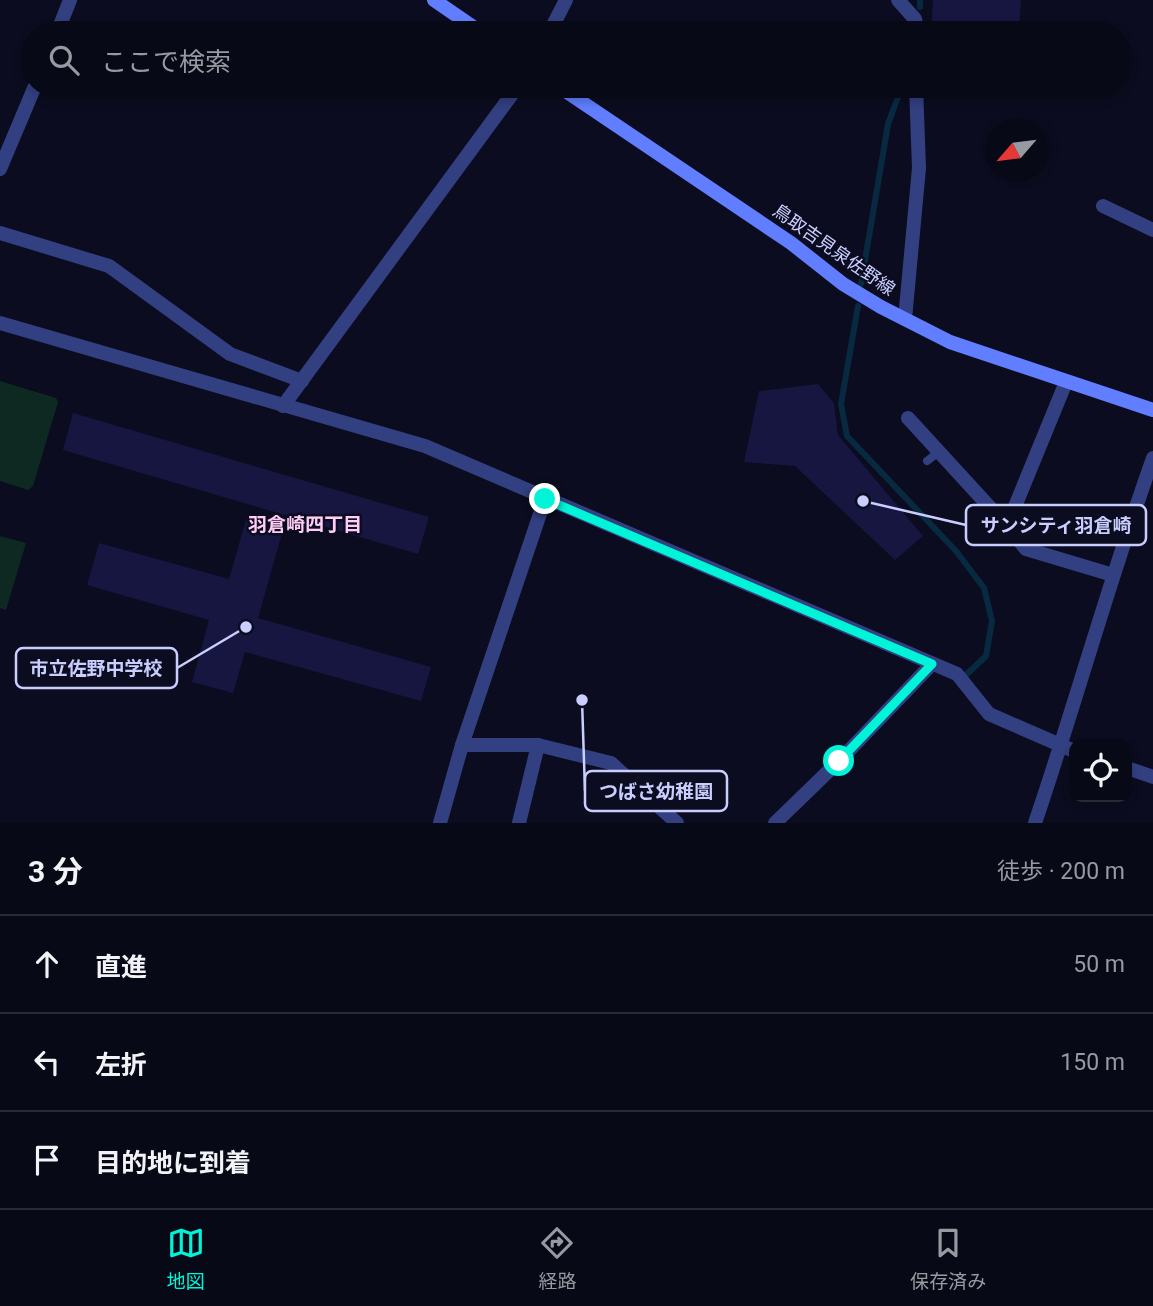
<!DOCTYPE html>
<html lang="ja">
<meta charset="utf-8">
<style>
:root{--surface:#080917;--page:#161724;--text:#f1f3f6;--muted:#989aa1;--line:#292a36;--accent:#00f4d7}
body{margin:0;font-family:Roboto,"Noto Sans JP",sans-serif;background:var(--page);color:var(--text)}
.controls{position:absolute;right:21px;bottom:21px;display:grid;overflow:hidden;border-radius:14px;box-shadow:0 4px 10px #0003}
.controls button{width:63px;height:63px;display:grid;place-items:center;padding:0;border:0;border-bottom:2px solid var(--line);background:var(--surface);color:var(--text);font:35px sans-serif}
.compass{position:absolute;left:985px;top:119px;width:63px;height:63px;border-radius:50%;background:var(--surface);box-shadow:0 4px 10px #0003;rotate:242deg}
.stop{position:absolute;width:21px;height:21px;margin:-16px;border:5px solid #00f4d7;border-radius:50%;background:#fff}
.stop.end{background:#00f4d7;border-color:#fff;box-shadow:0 2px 7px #0008}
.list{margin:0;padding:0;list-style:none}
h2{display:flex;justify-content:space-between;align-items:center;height:91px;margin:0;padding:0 28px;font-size:30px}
h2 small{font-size:23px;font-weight:400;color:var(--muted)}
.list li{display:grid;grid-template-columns:46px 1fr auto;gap:21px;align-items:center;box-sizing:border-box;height:98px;padding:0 28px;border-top:2px solid var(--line)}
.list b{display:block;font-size:26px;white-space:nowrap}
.list em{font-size:23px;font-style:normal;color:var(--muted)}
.icon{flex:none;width:38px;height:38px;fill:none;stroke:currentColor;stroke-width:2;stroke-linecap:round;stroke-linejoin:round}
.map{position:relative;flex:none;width:1153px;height:823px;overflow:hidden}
.search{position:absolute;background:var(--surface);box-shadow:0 4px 10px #0003;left:21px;right:21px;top:21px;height:77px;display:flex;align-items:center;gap:18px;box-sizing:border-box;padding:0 24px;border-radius:38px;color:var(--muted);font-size:26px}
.sheet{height:385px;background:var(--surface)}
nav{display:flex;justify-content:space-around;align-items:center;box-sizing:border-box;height:98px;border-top:2px solid var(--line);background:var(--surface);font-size:19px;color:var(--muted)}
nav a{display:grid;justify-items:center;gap:4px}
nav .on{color:var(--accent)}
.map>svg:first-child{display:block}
.green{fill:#0d2922}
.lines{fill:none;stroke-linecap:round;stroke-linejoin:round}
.stream{stroke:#082a41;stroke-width:6}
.building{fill:#161641}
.service{stroke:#324081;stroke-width:8}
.minor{stroke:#324081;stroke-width:14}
.secondary{stroke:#607eff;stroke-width:14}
.route{stroke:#00f4d7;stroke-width:9}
.labels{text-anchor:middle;stroke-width:5;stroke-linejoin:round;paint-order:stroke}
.street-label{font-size:18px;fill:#c9ceff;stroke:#0b0c1f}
.neighbourhood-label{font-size:19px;font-weight:bold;fill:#ffcbf7;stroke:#0b0c1f}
.leader{fill:none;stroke:#c9ceff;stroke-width:2.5}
.callout-dot{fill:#c9ceff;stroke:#0b0c1f;stroke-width:2.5}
.callout{fill:#0b0c1f;stroke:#c9ceff;stroke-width:2.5}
.callout-label{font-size:19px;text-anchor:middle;font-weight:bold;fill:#c9ceff}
</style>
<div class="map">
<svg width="1153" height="823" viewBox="0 0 1153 823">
<rect width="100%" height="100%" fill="#0b0c1f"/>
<g class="green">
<path d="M0,381L56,398L58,402L33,486L28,490L0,481Z"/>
<path d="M0,536L26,543L6,610L0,608Z"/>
</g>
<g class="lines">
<g class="stream">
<path d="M920,7V0"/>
<path d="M861,284L888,124L902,86"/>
<path d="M858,306L841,404L847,436L956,551L984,588L992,621L986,656L967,674"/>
</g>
</g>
<g class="building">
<path d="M933,0H1021L1019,28L1009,27V33H931Z"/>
<path d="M818,384L834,403L838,435L923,536L895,560L795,466L744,462L759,391Z"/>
<path d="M73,413L429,517L418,554L63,450Z"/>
<path d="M247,516L284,526L258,618L431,667L421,701L245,652L233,693L192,682L209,620L87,585L99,543L229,579Z"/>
</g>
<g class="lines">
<path class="service" d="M927,461L940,451"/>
<g class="minor">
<path d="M898,0L915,19L918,33"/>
<path d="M57,33L70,0"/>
<path d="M549,33L566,0"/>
<path d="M0,169L35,86"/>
<path d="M1103,206L1153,230"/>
<path d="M0,233L109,266L230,354L302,381"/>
<path d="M905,319L919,168L916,86"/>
<path d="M0,323L425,446L957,674L989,714L1074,751"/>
<path d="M1066,382L1007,526L1026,549L1113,575"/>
<path d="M283,406L518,86"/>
<path d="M908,418L1007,526"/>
<path d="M462,745H538L611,763L677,823"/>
<path d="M1127,768L1153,777"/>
<path d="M440,823L462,745L545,499"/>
<path d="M519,823L538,745"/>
<path d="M775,823L839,761L932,664"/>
<path d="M1035,823C1076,702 1110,578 1153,458"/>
</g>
<g class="secondary">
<path d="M434,0L482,33"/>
<path d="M558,86L791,243L843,284L881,307L950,342L1153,410"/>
</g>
</g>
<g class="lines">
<path class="route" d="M545,499L932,664L839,761"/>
</g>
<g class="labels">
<g class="street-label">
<text transform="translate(834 250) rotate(35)" y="6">鳥取吉見泉佐野線</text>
</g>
<g class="neighbourhood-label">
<text x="305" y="531">羽倉崎四丁目</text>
</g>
</g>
<path class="leader" d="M863 501L966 525M246 627L177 668M582 700L585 791"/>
<g class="callout-dot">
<circle cx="863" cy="501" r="7"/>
<circle cx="246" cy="627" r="7"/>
<circle cx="582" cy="700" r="7"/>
</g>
<g class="callout">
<rect x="966" y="505" width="180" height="40" rx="7"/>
<rect x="16" y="648" width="161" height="40" rx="7"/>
<rect x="585" y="771" width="142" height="40" rx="7"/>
</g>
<g class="callout-label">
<text x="1056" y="532">サンシティ羽倉崎</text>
<text x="96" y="675">市立佐野中学校</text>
<text x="656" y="798">つばさ幼稚園</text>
</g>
</svg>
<div class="controls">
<button><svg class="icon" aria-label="locate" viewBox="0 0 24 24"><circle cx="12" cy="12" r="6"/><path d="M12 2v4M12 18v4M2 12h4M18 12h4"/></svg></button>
</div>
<svg class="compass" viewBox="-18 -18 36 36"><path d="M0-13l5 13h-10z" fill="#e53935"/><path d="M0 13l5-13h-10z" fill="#989aa1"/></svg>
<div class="stop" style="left:839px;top:761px"></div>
<div class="stop end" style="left:545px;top:499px"></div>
<div class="search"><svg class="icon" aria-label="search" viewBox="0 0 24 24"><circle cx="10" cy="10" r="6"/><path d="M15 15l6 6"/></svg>ここで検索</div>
</div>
<section class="sheet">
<h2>3 分<small>徒歩 · 200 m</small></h2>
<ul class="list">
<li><svg class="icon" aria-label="ahead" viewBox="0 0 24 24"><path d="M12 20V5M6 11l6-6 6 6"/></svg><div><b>直進</b></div><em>50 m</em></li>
<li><svg class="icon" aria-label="left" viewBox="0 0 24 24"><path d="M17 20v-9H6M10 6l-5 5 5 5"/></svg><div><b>左折</b></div><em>150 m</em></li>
<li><svg class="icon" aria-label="arrive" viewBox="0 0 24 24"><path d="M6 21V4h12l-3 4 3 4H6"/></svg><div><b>目的地に到着</b></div></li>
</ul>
</section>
<nav>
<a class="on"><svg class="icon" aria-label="map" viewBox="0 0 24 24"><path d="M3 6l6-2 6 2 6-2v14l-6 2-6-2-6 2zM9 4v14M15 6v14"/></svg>地図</a>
<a><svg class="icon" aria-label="directions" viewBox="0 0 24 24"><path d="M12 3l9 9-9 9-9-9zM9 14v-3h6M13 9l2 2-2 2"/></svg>経路</a>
<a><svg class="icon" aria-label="saved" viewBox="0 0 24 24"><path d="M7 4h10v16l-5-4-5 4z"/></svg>保存済み</a>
</nav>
